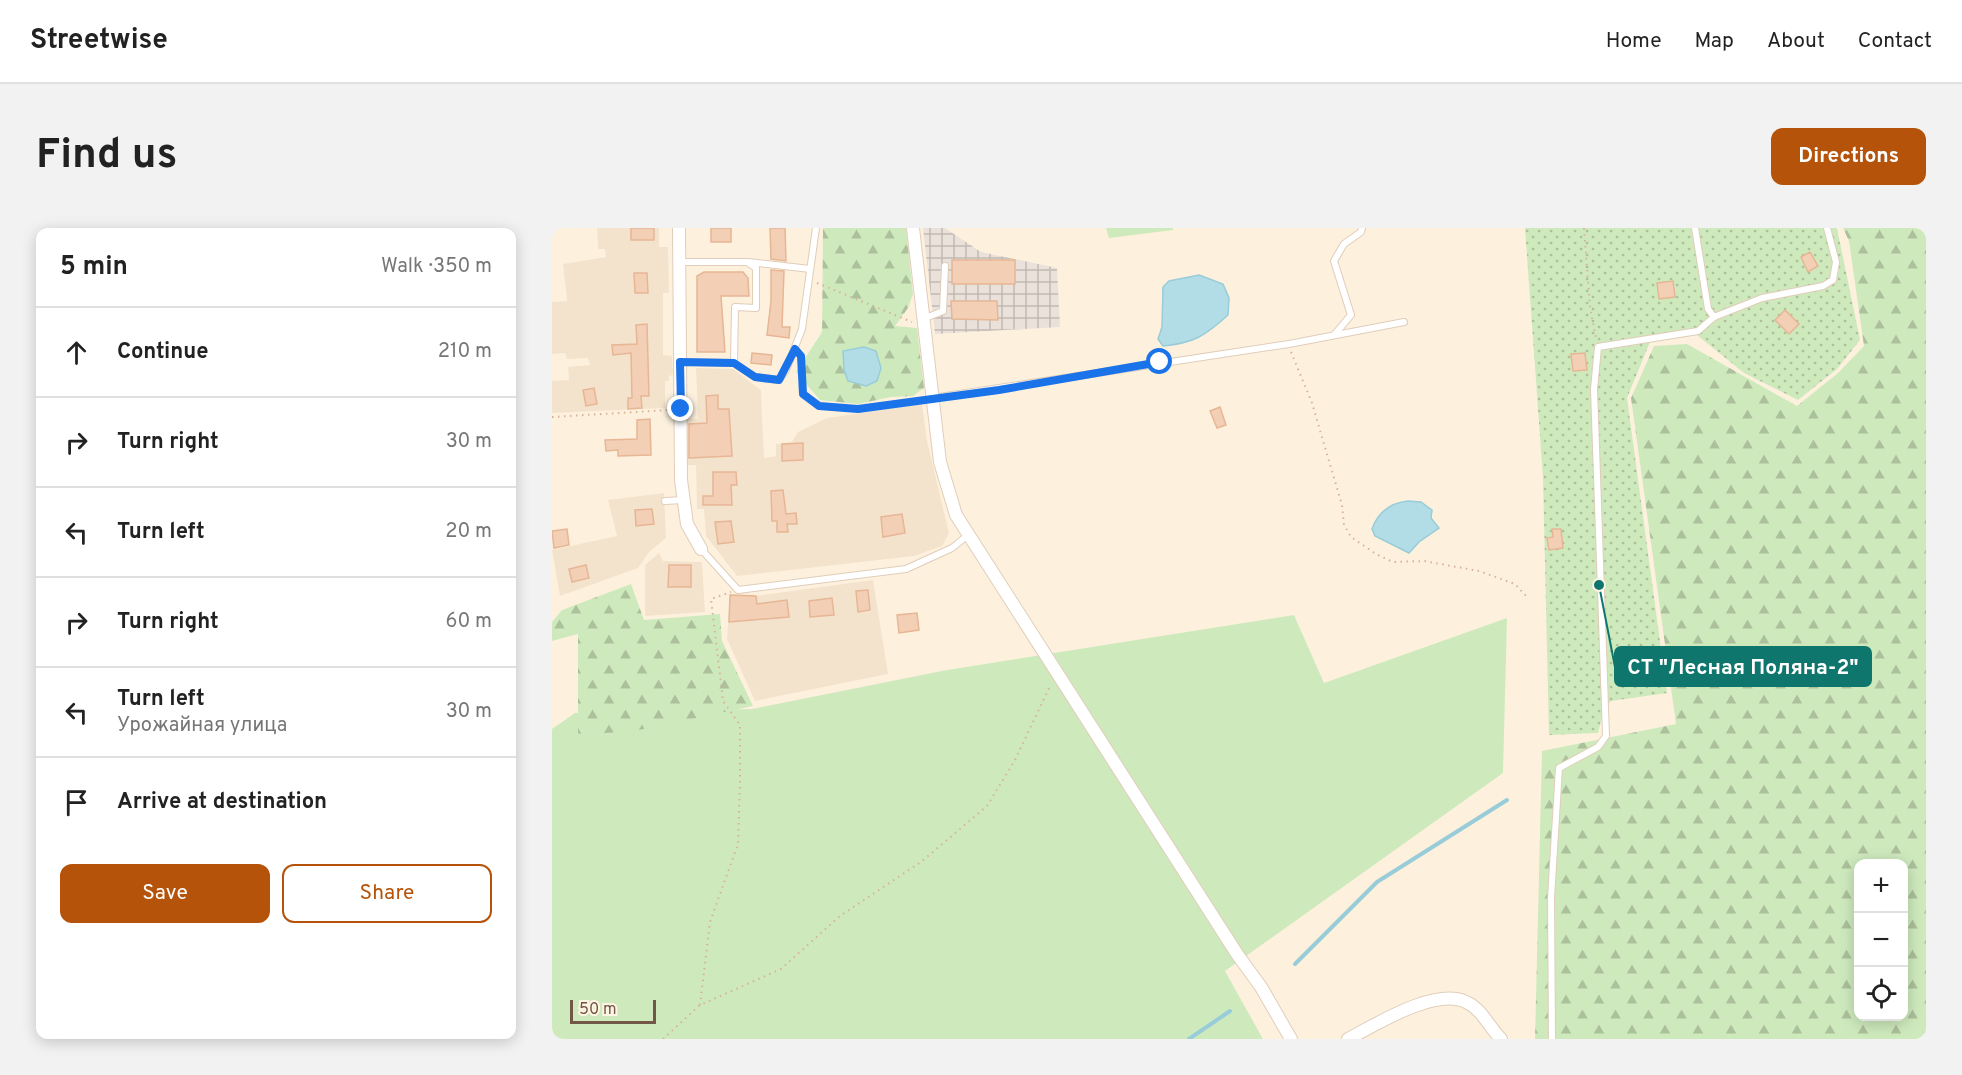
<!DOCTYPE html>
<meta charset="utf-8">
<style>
:root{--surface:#fff;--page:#f2f2f2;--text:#222;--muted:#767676;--line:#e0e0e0;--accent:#b45309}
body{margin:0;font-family:Overpass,sans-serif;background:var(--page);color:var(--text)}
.controls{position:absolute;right:18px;bottom:18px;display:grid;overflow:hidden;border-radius:12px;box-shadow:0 3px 15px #0003}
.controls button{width:54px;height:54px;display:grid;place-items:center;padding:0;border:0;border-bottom:2px solid var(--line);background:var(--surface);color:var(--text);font:30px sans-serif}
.scale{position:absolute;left:18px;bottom:15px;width:86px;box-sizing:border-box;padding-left:6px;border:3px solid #735746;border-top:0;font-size:16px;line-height:21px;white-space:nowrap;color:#735746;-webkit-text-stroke:4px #fff5e4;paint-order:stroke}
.stop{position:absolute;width:18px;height:18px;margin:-14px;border:4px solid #1a73e8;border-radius:50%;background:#fff}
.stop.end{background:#1a73e8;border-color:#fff;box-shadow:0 2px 6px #0008}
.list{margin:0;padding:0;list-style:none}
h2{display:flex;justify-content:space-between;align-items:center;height:78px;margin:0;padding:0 24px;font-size:26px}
h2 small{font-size:20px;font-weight:400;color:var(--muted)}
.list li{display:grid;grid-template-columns:39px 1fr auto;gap:18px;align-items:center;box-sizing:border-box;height:90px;padding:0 24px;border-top:2px solid var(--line)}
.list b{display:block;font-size:22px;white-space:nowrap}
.list p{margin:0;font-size:20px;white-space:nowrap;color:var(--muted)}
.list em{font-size:20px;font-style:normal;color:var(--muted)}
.actions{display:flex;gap:12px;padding:18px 24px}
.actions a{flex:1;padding:14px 0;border:2px solid var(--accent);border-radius:12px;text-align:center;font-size:21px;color:var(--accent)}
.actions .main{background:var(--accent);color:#fff}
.icon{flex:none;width:33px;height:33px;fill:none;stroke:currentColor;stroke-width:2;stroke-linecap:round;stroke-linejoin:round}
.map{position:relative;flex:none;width:1374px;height:811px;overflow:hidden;border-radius:12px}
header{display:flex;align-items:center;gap:36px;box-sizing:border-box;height:84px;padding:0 30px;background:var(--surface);border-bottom:2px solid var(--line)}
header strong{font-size:28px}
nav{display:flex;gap:33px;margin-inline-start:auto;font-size:21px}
.intro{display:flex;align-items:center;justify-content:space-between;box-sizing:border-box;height:144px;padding:0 36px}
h1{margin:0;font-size:42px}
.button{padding:15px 27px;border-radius:12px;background:var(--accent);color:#fff;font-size:21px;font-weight:700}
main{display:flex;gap:36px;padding:0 36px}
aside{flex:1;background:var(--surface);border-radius:12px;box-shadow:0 3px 15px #0003}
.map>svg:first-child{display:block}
.residential{fill:#f4e3cc}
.industrial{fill:url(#industrial-grid)}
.grass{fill:#ceeabd}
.forest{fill:url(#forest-firs);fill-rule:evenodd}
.park{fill:url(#park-dots)}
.water{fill:#b2dde6;stroke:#98ccd8;stroke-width:1.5}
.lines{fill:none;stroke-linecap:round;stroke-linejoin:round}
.stream{stroke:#98ccd8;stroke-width:4}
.building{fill:#f3cfb5;stroke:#e6b695;stroke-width:1.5}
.lane-casing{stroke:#e0cdba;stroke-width:8}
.street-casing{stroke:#e0cdba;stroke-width:14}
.path{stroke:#d7b299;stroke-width:2;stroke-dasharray:1.5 4.5;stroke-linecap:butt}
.lane{stroke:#fff;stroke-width:6}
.street{stroke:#fff;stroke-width:12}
.route{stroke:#1a73e8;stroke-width:8}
.leader{fill:none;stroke:#0f766e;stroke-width:2}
.callout-dot{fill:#0f766e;stroke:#fff5e4;stroke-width:2}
.callout{fill:#0f766e;stroke:#0f766e;stroke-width:2}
.callout-label{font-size:21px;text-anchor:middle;font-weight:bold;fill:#fff}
</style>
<header>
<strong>Streetwise</strong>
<nav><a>Home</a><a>Map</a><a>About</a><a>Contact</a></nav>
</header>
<div class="intro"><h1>Find us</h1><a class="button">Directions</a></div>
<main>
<aside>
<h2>5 min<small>Walk · 350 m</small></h2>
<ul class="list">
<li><svg class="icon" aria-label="ahead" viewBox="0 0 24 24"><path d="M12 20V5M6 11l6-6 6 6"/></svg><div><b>Continue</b></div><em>210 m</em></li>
<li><svg class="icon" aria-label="right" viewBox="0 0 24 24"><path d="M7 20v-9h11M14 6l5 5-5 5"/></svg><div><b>Turn right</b></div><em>30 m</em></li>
<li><svg class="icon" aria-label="left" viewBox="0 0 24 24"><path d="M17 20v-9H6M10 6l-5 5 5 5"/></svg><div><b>Turn left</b></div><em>20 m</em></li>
<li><svg class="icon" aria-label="right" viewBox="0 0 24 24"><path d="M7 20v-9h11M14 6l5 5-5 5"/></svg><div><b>Turn right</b></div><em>60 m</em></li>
<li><svg class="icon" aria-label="left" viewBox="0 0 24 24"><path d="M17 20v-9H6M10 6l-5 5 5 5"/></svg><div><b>Turn left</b><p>Урожайная улица</p></div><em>30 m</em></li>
<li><svg class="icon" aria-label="arrive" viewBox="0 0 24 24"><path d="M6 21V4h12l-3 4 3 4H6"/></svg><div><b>Arrive at destination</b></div></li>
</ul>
<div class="actions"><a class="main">Save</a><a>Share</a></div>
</aside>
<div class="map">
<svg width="1374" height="811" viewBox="0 0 1374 811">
<defs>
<pattern id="industrial-grid" width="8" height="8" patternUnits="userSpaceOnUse" patternTransform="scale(1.5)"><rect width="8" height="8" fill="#eae2da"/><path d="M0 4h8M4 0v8" fill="none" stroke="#c2bab3"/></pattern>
<pattern id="forest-firs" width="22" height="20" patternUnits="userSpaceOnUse" patternTransform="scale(1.5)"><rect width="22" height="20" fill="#ceeabd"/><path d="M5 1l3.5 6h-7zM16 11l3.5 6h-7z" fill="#acc09b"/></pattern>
<pattern id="park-dots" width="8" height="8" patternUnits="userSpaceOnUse" patternTransform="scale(1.5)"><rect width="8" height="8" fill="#ceeabd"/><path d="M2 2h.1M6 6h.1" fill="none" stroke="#acc09b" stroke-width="1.8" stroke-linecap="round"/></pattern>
</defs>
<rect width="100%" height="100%" fill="#fdf1de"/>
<g class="residential">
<path d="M45,0H107V19H116L117,65H111V127L120,128L121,147L117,148V153H113V180L0,185V153L17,152L16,139L38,137L36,130L15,131L13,125L0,126V74L15,73L11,36L54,29L53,21H46Z"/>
<path d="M144,140L181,141L209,162L212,230L224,228V216L240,214L246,204L275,190L370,176L375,213L397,305L390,318L362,328L185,348L154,308L152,281H145L144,237H135V191H146Z"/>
<path d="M112,265L114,310L97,324L86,340L8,368L0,322L65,308L56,272Z"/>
<path d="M107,325L111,333L150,334L153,384L93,388V337Z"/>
<path d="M321,352L336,446L203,473L175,411L178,367L195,369Z"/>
</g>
<path class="industrial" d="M371,0H393L429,24L505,40L508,99L383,106Z"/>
<g class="grass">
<path d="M554,0H621V2L557,10Z"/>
<path d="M742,387L772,455L955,390L951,545L673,743L711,811H0V501L23,485L200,481L395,442Z"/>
</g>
<g class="forest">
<path d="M271,0H354L361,66L356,80L343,98L365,100L372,160L361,168L339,169L306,176L268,172L244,144L270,104Z"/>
<path d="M1291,0H1374V811H983L990,523L1124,496L1079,170L1102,118L1135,116L1245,178L1286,145L1312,118L1297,13ZM1306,636H1352V788H1306Z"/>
<path d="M79,356L92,392L168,386L170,413L201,478L82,503L26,507V406L0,413V394L10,382Z"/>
</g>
<path class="park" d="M973,0H1285L1308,112L1285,141L1246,172L1192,145L1145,107L1098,114L1075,170L1115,465L1059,473L1052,481L1046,505L997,507L991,250Z"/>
<g class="water">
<path d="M647,47L671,56L677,70L676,87C653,108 642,115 611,118L606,111L610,99L611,59L617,53Z"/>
<path d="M312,119L324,123L329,140L325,153L314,158L296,153L292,142L291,123Z"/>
<path d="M856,273L869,274L880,282L879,290L887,300L867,314L857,325L823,308L820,301C826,284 838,275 856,273Z"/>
</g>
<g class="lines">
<g class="stream">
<path d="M743,736L825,654L955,572"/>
<path d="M637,811L678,783"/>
</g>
</g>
<g class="building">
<rect x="79" y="0" width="23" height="12"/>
<rect x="159" y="0" width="20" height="14"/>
<path d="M218,0H233L234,33L219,31Z"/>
<path d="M1258,24L1266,38L1256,44L1249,29Z"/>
<rect x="400" y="32" width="63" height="24"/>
<path d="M219,42L232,43L230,99H238L237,110L215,107L219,73Z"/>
<path d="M152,44H191L196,50L197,68H169L173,124H145V48Z"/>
<path d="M82,45H95L96,65H83Z"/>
<path d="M1121,53L1123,69L1107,71L1105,55Z"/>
<path d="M399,73H445L446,92L400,91Z"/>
<path d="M1233,82L1247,96L1237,106L1223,92Z"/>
<path d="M95,96L97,168H89L90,180L76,181V170H80L79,125L61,127L60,117L85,116L84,97Z"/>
<path d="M200,125L220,127L219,137L199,135Z"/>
<path d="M1033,125L1035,142L1021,143L1019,126Z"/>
<path d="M42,160L45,176L34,178L31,162Z"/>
<path d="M166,167V181H177L180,228L137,230V196L155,195L154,168Z"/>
<path d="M668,179L674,197L665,200L658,183Z"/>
<path d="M98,191L99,227L66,228V222L54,223L53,212L85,211V192Z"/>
<path d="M251,215V232L230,233V216Z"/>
<path d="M161,244H184L185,257H179L180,277H151V268H161Z"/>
<path d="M231,262L234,286L244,285L245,296H235L236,304H225V293H220L219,263Z"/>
<path d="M100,281L102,296L84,298L83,282Z"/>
<path d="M350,286L353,305L331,309L329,289Z"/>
<path d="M179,293L182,314L166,316L163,294Z"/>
<path d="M15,301L17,317L2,320L0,303Z"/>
<path d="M1000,301H1009L1011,320L997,322L995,310L1001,309Z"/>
<path d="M34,337L37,350L20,354L17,341Z"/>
<path d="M117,337H139V359H116Z"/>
<path d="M316,362L318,382L306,384L304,363Z"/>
<path d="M178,367L204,368L205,376L235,372L237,389L177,394Z"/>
<path d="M280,370L282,387L258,389L257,373Z"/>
<path d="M365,385L367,402L347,405L345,387Z"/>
</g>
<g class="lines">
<defs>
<g id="lane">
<path d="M1143,0L1156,81L1162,89"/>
<path d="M127,34H195L204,40V80L183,79L182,135"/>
<path d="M196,34L258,41"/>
<path d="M371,91L391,83L393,38"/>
<path d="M783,106L799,87L782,33L792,16L809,4L810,0"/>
<path d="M128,134L182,135L203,149L227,152L234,142L250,101L264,0"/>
<path d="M381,170L737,116L852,94"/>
<path d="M113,273L131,272"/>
<path d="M149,321L186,362L354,341L400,320L416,307"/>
<path d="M1000,811L999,670L1007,540L1046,519L1054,508L1042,161L1046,119L1146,103L1162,89L1210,70L1271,58L1281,52L1284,34L1275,0"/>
</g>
<g id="street">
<path d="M127,0L129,252L135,296L149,321"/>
<path d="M361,0L388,234L404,287L685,726L709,759L739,811"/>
<path d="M796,811C823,797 883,759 914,774C930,781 937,799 949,811"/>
</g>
</defs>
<use href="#lane" class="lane-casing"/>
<use href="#street" class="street-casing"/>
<g class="path">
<path d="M1032,0L1038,79L1044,110"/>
<path d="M265,55L360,94"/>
<path d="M739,124L760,175L790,277L792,297L799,309L824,326L841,334L872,333L927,343L963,356L976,370"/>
<path d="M249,129L251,166L267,178L306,181L369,171"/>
<path d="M0,189L117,182"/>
<path d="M148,777L158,694L186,616L188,555V497L171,473L159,371L179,364"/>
<path d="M111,811L148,777L229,741L288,688L369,634L435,578L463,532L499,456"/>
</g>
<use href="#lane" class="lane"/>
<use href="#street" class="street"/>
</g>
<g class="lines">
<path class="route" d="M129,181L128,134L182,135L203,149L227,152L243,121L249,128L251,166L267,178L306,181L447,162L608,134"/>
</g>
<path class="leader" d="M1047 357L1063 439"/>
<circle class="callout-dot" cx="1047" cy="357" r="6"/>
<rect class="callout" x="1063" y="419" width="256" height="39" rx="6"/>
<g class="callout-label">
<text x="1191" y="446">СТ "Лесная Поляна-2"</text>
</g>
</svg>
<div class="controls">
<button>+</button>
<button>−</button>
<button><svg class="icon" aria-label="locate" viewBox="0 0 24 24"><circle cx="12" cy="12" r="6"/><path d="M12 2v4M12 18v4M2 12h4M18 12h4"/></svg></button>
</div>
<div class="scale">50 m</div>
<div class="stop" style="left:608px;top:134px"></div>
<div class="stop end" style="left:129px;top:181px"></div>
</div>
</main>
